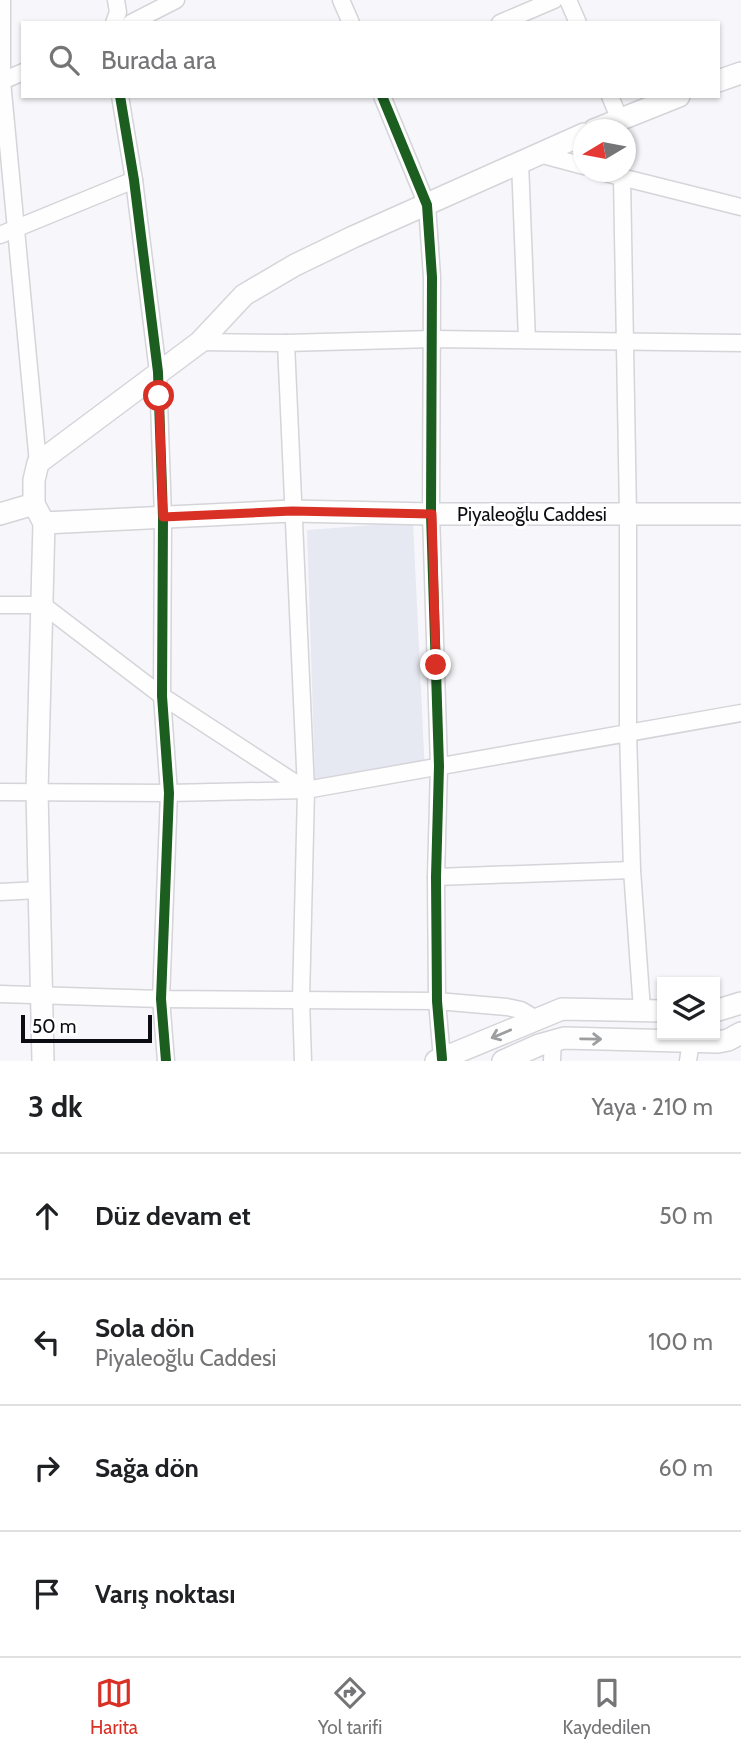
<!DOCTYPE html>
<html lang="tr">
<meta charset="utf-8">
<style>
:root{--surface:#fff;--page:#f2f2f2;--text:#202124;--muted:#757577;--line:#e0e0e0;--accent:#d93025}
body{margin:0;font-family:Cabin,sans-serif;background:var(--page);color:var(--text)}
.controls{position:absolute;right:21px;bottom:21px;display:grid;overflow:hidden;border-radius:0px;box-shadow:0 2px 5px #0004}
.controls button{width:63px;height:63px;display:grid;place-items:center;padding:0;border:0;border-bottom:2px solid var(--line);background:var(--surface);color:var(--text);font:35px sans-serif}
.compass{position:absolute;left:573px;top:119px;width:63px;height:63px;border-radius:50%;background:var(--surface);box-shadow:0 2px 5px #0004;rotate:260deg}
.scale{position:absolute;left:21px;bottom:18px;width:131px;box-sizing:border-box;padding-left:7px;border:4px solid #0c0d12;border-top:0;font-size:19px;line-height:24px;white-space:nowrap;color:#0c0d12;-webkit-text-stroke:5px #fff;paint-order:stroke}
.stop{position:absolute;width:21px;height:21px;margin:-16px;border:5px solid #d93025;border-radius:50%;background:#fff}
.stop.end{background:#d93025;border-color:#fff;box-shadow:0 2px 7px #0008}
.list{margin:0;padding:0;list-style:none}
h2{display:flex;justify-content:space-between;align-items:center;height:91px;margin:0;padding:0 28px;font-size:30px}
h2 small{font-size:23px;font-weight:400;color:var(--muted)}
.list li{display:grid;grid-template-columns:46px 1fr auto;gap:21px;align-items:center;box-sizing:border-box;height:126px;padding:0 28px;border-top:2px solid var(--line)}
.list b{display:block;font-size:26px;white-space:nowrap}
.list p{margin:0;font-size:23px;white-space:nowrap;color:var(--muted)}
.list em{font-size:23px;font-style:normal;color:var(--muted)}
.icon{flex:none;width:38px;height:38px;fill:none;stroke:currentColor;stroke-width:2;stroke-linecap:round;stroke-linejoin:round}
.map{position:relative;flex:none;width:741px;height:1061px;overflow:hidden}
.search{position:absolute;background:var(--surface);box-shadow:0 2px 5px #0004;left:21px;right:21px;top:21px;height:77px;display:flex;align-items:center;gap:18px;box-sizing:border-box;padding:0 24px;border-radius:0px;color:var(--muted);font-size:26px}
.sheet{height:595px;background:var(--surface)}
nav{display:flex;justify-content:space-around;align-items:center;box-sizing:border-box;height:98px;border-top:2px solid var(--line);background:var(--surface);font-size:19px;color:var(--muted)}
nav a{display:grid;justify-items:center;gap:4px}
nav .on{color:var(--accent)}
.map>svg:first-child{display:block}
.built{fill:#e7e9f2}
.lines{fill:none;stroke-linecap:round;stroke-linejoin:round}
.street-casing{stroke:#d4d4d9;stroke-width:19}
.secondary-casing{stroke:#d4d4d9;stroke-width:24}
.street{stroke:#fefefe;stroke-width:16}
.secondary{stroke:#fefefe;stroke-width:21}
.cycleway-casing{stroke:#fff;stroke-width:15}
.cycleway{stroke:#1b5e20;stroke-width:10}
.oneway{stroke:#9d9ea0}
.route{stroke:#d93025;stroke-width:9}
.labels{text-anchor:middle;stroke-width:6;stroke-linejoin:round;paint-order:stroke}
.street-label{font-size:19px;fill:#0c0d12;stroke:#fff}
</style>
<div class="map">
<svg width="741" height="1061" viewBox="0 0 741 1061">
<rect width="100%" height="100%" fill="#f7f7fb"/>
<path class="built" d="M413,522L425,773L315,782L307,530Z"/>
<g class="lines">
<defs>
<g id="street">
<path d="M2,0V81L38,463"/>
<path d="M341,0L351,23"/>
<path d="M568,0L578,23"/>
<path d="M114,23L118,12L116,0"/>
<path d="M131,23L176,0"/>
<path d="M500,23L554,0"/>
<path d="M0,82L23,72"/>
<path d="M120,96L134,180L158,372L163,517L162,696L169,793L161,999L166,1061"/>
<path d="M382,96L427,205L432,277L431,514L439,766L436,877L437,1001L442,1059"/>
<path d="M610,96L619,118"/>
<path d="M539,154L584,166"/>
<path d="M520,162L527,340"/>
<path d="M601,172L741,207"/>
<path d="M622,177L628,514V732L632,870L642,1010"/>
<path d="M0,235L134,180"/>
<path d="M200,342L286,343L433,339L741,343"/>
<path d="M286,343L306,790L301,1000L303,1061"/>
<path d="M0,605H43L162,696L306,790"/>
<path d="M0,792L169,793L306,790L741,713"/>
<path d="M436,877L632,870"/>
<path d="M0,892L39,890"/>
<path d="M0,994L161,999L437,1001L507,1007L521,1010L536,1019"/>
<path d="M552,1061L553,1040"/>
<path d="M688,1061L691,1041"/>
</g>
<g id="secondary">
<path d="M718,81L741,73"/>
<path d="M594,130L679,96"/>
<path d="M34,504V480L38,463L200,342L244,295L295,265L353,237L584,134"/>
<path d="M0,514L34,504L44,523L292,511L431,514H741"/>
<path d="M715,1011L741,1003"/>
<path d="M43,1061L37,791L44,523"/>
<path d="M436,1061L562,1009L662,1011"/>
<path d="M503,1061L539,1045L564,1038L718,1042L728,1040L741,1033"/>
</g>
</defs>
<use href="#street" class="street-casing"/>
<use href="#secondary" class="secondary-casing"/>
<use href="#street" class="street"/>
<use href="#secondary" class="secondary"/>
<defs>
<g id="cycleway">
<path d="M120,96L134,180L158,372L163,517L162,696L169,793L161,999L166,1061"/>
<path d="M382,96L427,205L432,277L431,514L439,766L436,877L437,1001L442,1059"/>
</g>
</defs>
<use href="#cycleway" class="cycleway-casing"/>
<use href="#cycleway" class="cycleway"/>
</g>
<defs><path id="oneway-shaft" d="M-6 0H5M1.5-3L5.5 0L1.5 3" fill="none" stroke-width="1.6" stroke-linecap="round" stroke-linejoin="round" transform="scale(1.75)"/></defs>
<g class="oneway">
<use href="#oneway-shaft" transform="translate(501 1034) rotate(157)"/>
<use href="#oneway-shaft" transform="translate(591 1039) rotate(1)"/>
</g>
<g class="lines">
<path class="route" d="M159,396L163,517L292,511L432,514L436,665"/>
</g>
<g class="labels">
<g class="street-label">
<text x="532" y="521">Piyaleoğlu Caddesi</text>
</g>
</g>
</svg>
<div class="controls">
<button><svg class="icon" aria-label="layers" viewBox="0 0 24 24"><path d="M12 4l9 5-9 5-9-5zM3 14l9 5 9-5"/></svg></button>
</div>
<svg class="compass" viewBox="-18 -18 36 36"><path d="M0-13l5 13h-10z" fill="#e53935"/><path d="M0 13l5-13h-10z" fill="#757577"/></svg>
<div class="scale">50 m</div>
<div class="stop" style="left:159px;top:396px"></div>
<div class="stop end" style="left:436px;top:665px"></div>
<div class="search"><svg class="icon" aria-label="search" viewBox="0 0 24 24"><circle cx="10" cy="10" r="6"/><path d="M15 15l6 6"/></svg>Burada ara</div>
</div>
<section class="sheet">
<h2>3 dk<small>Yaya · 210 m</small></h2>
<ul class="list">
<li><svg class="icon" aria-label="ahead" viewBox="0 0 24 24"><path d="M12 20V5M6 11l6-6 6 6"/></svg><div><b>Düz devam et</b></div><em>50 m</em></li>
<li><svg class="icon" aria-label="left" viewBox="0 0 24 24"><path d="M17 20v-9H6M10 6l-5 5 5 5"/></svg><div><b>Sola dön</b><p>Piyaleoğlu Caddesi</p></div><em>100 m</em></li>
<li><svg class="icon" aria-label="right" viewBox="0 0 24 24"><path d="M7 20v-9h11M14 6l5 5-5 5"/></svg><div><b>Sağa dön</b></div><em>60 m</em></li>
<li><svg class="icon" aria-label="arrive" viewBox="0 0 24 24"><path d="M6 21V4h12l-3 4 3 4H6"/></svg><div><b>Varış noktası</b></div></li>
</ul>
</section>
<nav>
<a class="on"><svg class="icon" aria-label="map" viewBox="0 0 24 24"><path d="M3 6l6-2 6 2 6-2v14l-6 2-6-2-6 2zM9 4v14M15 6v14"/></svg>Harita</a>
<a><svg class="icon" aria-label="directions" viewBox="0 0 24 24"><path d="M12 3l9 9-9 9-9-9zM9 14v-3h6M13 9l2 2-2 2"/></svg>Yol tarifi</a>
<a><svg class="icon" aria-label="saved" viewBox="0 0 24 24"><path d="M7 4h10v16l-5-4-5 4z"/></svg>Kaydedilen</a>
</nav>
